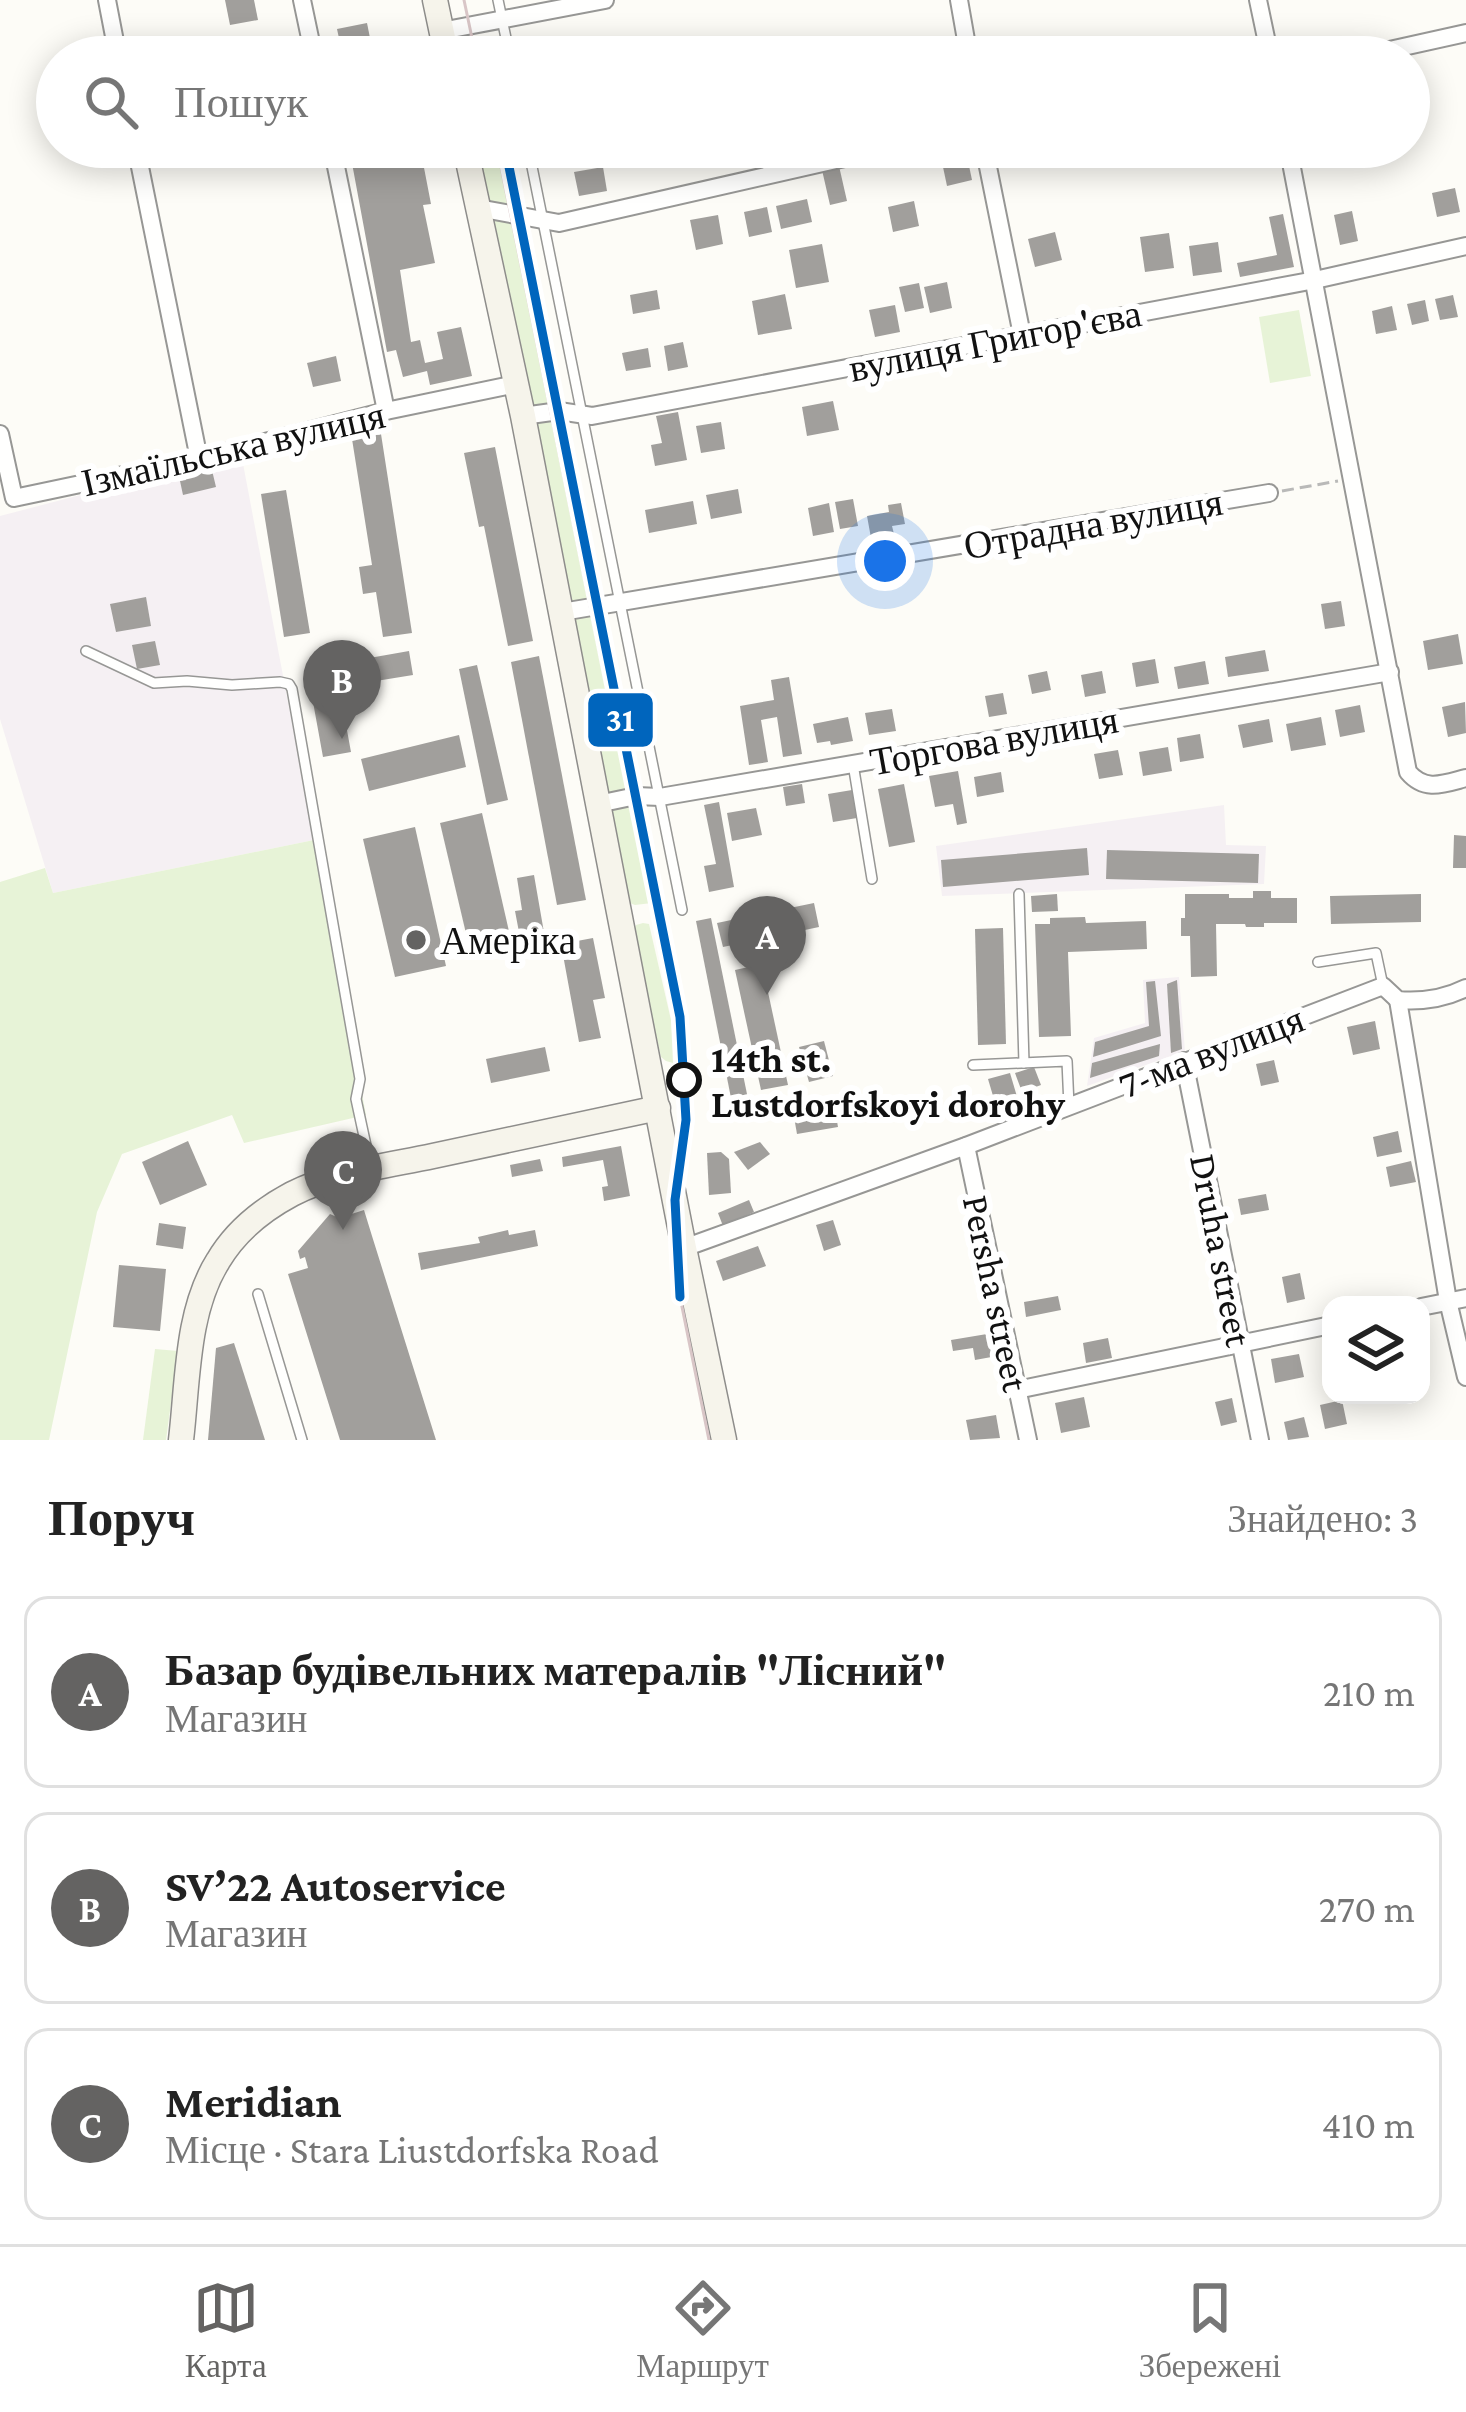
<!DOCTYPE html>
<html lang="uk">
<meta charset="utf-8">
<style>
:root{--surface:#fff;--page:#f6f6f6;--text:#222;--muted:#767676;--line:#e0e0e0;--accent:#646362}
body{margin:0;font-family:"Crimson Pro",serif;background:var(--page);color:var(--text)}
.controls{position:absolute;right:36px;bottom:36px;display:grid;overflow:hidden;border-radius:24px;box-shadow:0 6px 30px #0003}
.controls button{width:108px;height:108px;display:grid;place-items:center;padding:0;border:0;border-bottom:3px solid var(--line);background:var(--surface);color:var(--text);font:60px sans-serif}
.you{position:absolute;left:885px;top:561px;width:42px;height:42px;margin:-30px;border:9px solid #fff;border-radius:50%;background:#1a73e8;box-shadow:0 0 0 18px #1a73e833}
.badge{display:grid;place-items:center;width:78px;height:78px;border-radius:50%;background:var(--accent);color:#fff;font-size:39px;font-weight:700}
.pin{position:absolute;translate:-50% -99px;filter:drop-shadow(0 3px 6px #0008)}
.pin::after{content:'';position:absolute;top:63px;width:42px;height:36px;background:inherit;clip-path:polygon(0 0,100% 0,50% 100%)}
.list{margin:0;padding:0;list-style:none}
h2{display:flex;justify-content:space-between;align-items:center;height:156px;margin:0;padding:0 48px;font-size:51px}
h2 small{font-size:39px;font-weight:400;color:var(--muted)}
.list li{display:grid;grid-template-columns:78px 1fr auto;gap:36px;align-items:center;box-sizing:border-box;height:192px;margin:0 24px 24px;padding:0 24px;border:3px solid var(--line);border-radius:24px}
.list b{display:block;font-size:45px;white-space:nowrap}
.list p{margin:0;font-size:39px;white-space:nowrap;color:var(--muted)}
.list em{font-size:39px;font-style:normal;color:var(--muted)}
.icon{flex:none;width:66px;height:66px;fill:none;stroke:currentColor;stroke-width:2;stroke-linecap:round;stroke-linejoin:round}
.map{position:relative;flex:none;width:1466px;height:1440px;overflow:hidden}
.search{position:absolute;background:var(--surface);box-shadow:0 6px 30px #0003;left:36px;right:36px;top:36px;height:132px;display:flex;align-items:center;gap:30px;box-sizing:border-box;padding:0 42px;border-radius:66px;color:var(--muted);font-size:45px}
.sheet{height:804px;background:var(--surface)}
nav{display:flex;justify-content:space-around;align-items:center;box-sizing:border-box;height:168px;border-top:3px solid var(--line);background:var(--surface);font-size:33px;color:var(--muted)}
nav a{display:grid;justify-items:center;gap:6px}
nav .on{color:var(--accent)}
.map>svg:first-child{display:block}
.industrial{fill:#f5f0f3}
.green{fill:#e7f3d7}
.building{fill:#a19f9c}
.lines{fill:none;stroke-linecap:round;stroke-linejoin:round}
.lane-casing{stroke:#979795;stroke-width:12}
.street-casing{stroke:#979795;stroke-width:20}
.secondary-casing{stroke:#8e8d8b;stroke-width:27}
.path{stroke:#b9b9b8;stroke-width:3;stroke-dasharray:12 6;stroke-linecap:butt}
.lane{stroke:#fffffe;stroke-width:9}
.street{stroke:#fffffe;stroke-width:16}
.secondary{stroke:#f6f4eb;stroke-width:24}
.tram{stroke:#d9c6c7;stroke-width:3}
.tram-1-casing{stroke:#fff;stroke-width:18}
.tram-1{stroke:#0065bd;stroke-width:9}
.poi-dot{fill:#646362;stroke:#fff;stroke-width:4.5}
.stop-dot{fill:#fff;stroke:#111;stroke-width:6}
.labels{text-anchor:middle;stroke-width:12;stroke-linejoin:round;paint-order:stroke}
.street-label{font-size:39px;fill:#111;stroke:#fff}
.poi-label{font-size:39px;fill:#111;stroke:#fff;text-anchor:start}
.stop-label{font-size:39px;font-weight:bold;fill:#111;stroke:#fff;text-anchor:start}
.line-badge{stroke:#fff;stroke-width:4.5}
.badge-label{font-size:33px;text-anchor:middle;font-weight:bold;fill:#fff}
</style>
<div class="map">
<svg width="1466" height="1440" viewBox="0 0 1466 1440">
<rect width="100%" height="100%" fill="#fdfcf7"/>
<g class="industrial">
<path d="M241,453L314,840L53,893L0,719V516Z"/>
<path d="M1224,805L1226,845L1266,846L1264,884L942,896L936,846Z"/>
<path d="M1179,977L1185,1051L1087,1086L1094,1038L1145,1023L1143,980Z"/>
</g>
<g class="green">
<path d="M473,147H509L660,902L635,905L627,902Z"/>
<path d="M1299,310L1311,376L1270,383L1259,317Z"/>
<path d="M314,840L366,1115L244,1143L232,1115L122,1154L97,1212L49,1440H0V882L45,868L53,893Z"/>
<path d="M643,923L649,924L671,1020L673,1063L666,1061L661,1057L633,931L636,925Z"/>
<path d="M155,1349L178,1351L166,1440H143Z"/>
</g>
<g class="building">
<path d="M225,0H254L258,20L230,25Z"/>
<path d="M367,23L373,53L343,57L337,29Z"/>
<path d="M349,147H420L431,204L423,205L435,263L400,270L411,342L420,340L425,363L443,359L437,332L461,327L472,376L430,385L427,371L403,377L396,350L387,352Z"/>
<path d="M621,147H651L654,162L624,168Z"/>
<path d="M657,147H689L692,162L661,167Z"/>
<path d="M1316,147H1352L1354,154L1319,161Z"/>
<path d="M968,161L972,180L947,186L943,167Z"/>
<path d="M839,166L847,201L830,205L822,170Z"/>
<path d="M603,167L607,191L579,196L574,172Z"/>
<path d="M1455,188L1460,212L1437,217L1432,193Z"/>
<path d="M807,199L812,222L781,229L776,206Z"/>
<path d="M914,201L919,226L893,232L888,207Z"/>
<path d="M767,207L772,232L749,237L744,212Z"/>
<path d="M1352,211L1358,241L1340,245L1334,215Z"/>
<path d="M1283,214L1294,267L1240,277L1237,263L1277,255L1269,217Z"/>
<path d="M718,215L723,244L696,250L690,220Z"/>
<path d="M1055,232L1062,260L1035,267L1028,239Z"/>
<path d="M1169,233L1174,268L1145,272L1140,237Z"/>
<path d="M1218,242L1222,272L1193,276L1189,246Z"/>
<path d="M822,244L829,282L796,288L789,250Z"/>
<path d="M947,282L952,308L930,313L924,287Z"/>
<path d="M919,283L924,308L905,312L899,287Z"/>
<path d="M657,290L660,309L633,314L630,295Z"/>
<path d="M785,294L792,329L758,335L752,301Z"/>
<path d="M1453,295L1458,317L1440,320L1435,299Z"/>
<path d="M1425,300L1429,321L1412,325L1407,304Z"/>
<path d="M895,305L900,332L875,337L869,310Z"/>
<path d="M1392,306L1397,330L1376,334L1372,311Z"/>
<path d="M683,342L688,367L668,371L664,346Z"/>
<path d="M648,348L651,367L626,371L622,353Z"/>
<path d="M336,356L341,381L313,387L307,363Z"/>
<path d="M833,401L839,430L807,436L802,407Z"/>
<path d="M678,412L687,460L655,466L651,445L662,443L656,416Z"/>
<path d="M721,422L725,449L701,453L696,426Z"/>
<path d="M381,434L412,633L383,637L376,592L363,594L359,567L372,565L352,439Z"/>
<path d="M495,447L533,641L508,646L484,526L479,527L464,453Z"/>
<path d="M210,462L216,487L183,495L180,481L186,480L183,469Z"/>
<path d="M738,489L742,513L711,519L706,495Z"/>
<path d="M286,490L310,633L284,637L261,494Z"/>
<path d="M853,499L858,526L840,529L835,502Z"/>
<path d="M693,501L697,524L649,533L645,510Z"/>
<path d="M829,503L834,532L813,536L808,508Z"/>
<path d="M901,503L905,524L892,526L898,550L883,553L880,536L871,538L867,516L889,512L888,505Z"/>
<path d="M146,597L151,626L116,632L110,604Z"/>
<path d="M1341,601L1345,626L1325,629L1321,604Z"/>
<path d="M1458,634L1463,664L1428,670L1423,641Z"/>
<path d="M155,641L160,665L137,669L132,645Z"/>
<path d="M1265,650L1269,671L1228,677L1225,657Z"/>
<path d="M409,651L413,675L339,687L351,752L323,757L307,669Z"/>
<path d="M539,656L586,900L557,905L511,662Z"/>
<path d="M1155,659L1159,683L1136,687L1132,663Z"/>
<path d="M1205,661L1209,684L1178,689L1174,667Z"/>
<path d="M477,665L508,800L487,805L459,669Z"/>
<path d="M1047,671L1051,690L1032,694L1028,675Z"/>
<path d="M1102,671L1106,693L1085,697L1081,675Z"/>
<path d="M789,677L802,754L783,757L777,717L761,720L768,762L749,765L740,706L774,700L771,680Z"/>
<path d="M1003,693L1007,714L989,717L985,696Z"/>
<path d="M1465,702L1466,733L1448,737L1442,707Z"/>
<path d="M1360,705L1365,732L1340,737L1335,710Z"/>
<path d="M892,709L896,731L869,735L865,713Z"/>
<path d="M848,717L853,741L831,745L830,741L817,743L813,724Z"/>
<path d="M1321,717L1326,745L1291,751L1286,724Z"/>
<path d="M1269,719L1273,742L1243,748L1238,725Z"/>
<path d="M1200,734L1204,758L1180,762L1177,738Z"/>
<path d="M459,735L466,767L369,791L361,759Z"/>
<path d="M1168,747L1172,771L1143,776L1139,752Z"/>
<path d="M1118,750L1123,775L1099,779L1094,754Z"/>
<path d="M958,771L967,823L957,825L953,804L935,807L929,776Z"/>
<path d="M1001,772L1004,792L977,797L974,777Z"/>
<path d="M802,784L805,803L786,806L783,787Z"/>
<path d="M904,784L915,842L889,847L878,789Z"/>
<path d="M852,790L857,818L833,822L828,794Z"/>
<path d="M719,802L734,887L709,892L704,866L716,864L704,805Z"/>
<path d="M756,808L762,835L732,841L727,813Z"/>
<path d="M482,813L513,949L472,959L440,823Z"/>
<path d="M415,827L446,966L395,977L363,839Z"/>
<path d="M1454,835L1466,836V868H1453Z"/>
<path d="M1087,848L1089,875L943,887L941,860Z"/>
<path d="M1107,850L1259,854L1258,883L1106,879Z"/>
<path d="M534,875L546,944L522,948L515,911L522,910L517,878Z"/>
<path d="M1253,891H1271V898H1297V923H1264V927H1246L1245,924H1216L1217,976L1191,977L1190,936H1181V918H1185V894H1229V898H1253Z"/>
<path d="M1057,894L1058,911L1032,912L1031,896Z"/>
<path d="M1421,894V922L1331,924L1330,896Z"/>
<path d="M814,903L819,927L723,947L717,923Z"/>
<path d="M1085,917L1086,923L1146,921L1147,949L1068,952L1071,1036L1039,1037L1035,924H1050V918Z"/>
<path d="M711,918L748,1099L732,1103L696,921Z"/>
<path d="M1003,928L1006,1044L978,1045L975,929Z"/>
<path d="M593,938L605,998L593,1000L601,1038L579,1042L561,944Z"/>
<path d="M762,964L788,1085L761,1090L735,970Z"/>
<path d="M1177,980L1182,1049L1171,1053L1167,984Z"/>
<path d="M1155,981L1161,1036L1093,1057L1095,1042L1149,1026L1146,982Z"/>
<path d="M1375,1021L1380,1049L1353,1055L1347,1027Z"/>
<path d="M824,1041L833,1076L809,1082L799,1047Z"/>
<path d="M1160,1044L1159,1056L1090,1078L1092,1063Z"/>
<path d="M545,1047L550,1071L491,1083L486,1059Z"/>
<path d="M1274,1060L1279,1082L1261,1086L1256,1064Z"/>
<path d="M1034,1067L1041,1085L1022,1092L1015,1073Z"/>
<path d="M1010,1073L1018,1100L996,1106L988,1079Z"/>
<path d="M835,1110L838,1127L797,1134L794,1117Z"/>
<path d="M1398,1131L1402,1152L1377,1157L1373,1137Z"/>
<path d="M188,1141L207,1185L160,1205L142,1162Z"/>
<path d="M760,1142L770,1154L748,1170L734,1152Z"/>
<path d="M621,1146L630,1196L604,1201L602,1187L608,1186L603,1160L563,1167L562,1157Z"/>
<path d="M721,1152L729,1159L731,1193L709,1195L707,1153Z"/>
<path d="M540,1159L543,1171L512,1177L510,1165Z"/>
<path d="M1411,1161L1416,1182L1390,1187L1386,1167Z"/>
<path d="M1266,1194L1269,1210L1241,1215L1238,1199Z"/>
<path d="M749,1200L754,1212L723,1226L718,1213Z"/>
<path d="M364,1210L372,1236L436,1440H340L288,1274L308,1268L305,1257L300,1259L298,1251L330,1214L339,1218Z"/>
<path d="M833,1220L841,1245L824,1251L816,1225Z"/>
<path d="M159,1223L186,1227L183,1249L156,1245Z"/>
<path d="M508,1230L509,1235L535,1230L538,1246L421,1270L418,1253L480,1243L478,1237Z"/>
<path d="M758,1246L766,1266L723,1281L716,1261Z"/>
<path d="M119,1265L166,1269L160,1331L113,1327Z"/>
<path d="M1300,1273L1305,1299L1287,1303L1282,1277Z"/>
<path d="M1058,1296L1061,1310L1026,1317L1024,1302Z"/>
<path d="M993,1333L997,1356L975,1360L973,1348L953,1351L951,1340Z"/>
<path d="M1108,1338L1112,1358L1086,1363L1083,1343Z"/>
<path d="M234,1343L265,1440H208L216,1348Z"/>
<path d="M1299,1354L1304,1377L1275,1383L1271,1359Z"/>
<path d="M1084,1397L1090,1427L1061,1433L1055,1403Z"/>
<path d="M1232,1398L1237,1422L1221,1426L1215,1402Z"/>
<path d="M1342,1400L1347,1424L1325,1429L1320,1405Z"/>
<path d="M996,1415L1000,1438L970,1440L966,1420Z"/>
<path d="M1304,1417L1309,1437L1288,1440L1284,1422Z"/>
</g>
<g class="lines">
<defs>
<g id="lane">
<path d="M498,0L510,57"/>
<path d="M528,147L682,910"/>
<path d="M86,651L154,683L187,681L232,685L280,682L289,684L292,689L360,1079L356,1099L370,1164"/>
<path d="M853,764L872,879"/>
<path d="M1019,894L1024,1063"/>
<path d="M1318,962L1376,953L1383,986"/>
<path d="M973,1065L1067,1061L1069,1106"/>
<path d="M258,1294L302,1440"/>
</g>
<g id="street">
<path d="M107,0L118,57"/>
<path d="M302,0L314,57"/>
<path d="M959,0L969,57"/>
<path d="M1258,0L1270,57"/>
<path d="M441,31L605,0"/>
<path d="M1358,57L1466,33"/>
<path d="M136,147L199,459"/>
<path d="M332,147L386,411"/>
<path d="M984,147L1022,335"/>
<path d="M1288,147L1408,772C1425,792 1443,784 1466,778"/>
<path d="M478,208L559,223L893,147"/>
<path d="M523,416L559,411L592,416L1315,280L1466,246"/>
<path d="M0,434L14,498L199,459L386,411L516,384"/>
<path d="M562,612L1269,493"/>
<path d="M598,804L636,796L660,797L1390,672"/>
<path d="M1398,1000L1448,1301L1466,1377"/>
<path d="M1184,1061L1260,1440"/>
<path d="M966,1146L1028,1440"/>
<path d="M684,1248L966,1146L1383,986L1398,1000C1422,1002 1444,999 1466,988"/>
<path d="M1421,1307L1466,1298"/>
<path d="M1017,1390L1331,1325"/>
</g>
<g id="secondary">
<path d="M435,0L447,57"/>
<path d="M465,147L523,416L684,1248L724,1440"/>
<path d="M181,1440C188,1382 186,1312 218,1261C235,1232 262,1210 292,1194C335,1172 386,1166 433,1156C508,1140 583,1124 658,1108"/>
</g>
</defs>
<use href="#lane" class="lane-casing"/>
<use href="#street" class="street-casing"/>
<use href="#secondary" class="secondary-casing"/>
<path class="path" d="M1282,491L1338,481"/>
<use href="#lane" class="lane"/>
<use href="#street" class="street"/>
<use href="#secondary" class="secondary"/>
<g class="tram">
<path d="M464,0L476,57"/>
<path d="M497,147L674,1020L679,1121L669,1228L680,1297L709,1440"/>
</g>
<defs>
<path id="tram-1" d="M505,147L680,1017L686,1120L675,1200L680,1297"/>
</defs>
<use href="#tram-1" class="tram-1-casing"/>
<use href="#tram-1" class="tram-1"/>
</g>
<circle class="poi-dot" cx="416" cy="940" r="12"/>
<circle class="stop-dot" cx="684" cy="1080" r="15"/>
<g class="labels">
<g class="street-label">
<text transform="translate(995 340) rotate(-11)" y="14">вулиця Григор'єва</text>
<text transform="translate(233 448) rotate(-13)" y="14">Ізмаїльська вулиця</text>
<text transform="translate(1093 523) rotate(-10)" y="14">Отрадна вулиця</text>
<text transform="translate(994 740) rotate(-10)" y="14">Торгова вулиця</text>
<text transform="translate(1211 1051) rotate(-21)" y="14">7-ма вулиця</text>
<text transform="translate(1222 1250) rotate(79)" y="14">Druha street</text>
<text transform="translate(997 1293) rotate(78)" y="14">Persha street</text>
</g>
<g class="poi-label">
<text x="440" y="954">Амеріка</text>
</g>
<g class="stop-label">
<text x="711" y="1072">14th st.<tspan x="711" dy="45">Lustdorfskoyi dorohy</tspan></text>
</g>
</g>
<rect class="line-badge" x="586" y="691" width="69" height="58" rx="12" fill="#0065bd"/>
<g class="badge-label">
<text x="620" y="731">31</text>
</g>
</svg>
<div class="controls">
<button><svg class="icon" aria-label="layers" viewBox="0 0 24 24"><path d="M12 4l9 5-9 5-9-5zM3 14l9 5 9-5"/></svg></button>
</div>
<div class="you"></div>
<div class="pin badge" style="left:767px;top:995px">A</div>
<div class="pin badge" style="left:342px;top:739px">B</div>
<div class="pin badge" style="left:343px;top:1230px">C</div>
<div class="search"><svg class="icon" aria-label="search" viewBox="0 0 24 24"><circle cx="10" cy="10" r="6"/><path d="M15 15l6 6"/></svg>Пошук</div>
</div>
<section class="sheet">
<h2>Поруч<small>Знайдено: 3</small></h2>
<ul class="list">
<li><span class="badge">A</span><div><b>Базар будівельних матералів &quot;Лісний&quot;</b><p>Магазин</p></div><em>210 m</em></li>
<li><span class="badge">B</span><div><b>SV’22 Autoservice</b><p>Магазин</p></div><em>270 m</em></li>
<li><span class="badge">C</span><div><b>Meridian</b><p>Місце · Stara Liustdorfska Road</p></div><em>410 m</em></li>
</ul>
</section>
<nav>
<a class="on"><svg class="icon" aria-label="map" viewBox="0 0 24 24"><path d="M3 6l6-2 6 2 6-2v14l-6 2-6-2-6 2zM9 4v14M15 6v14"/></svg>Карта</a>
<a><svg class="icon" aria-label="directions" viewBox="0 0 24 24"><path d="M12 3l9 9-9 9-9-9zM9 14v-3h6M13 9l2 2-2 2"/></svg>Маршрут</a>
<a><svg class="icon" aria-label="saved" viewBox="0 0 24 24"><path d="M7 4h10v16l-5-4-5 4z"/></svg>Збережені</a>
</nav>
